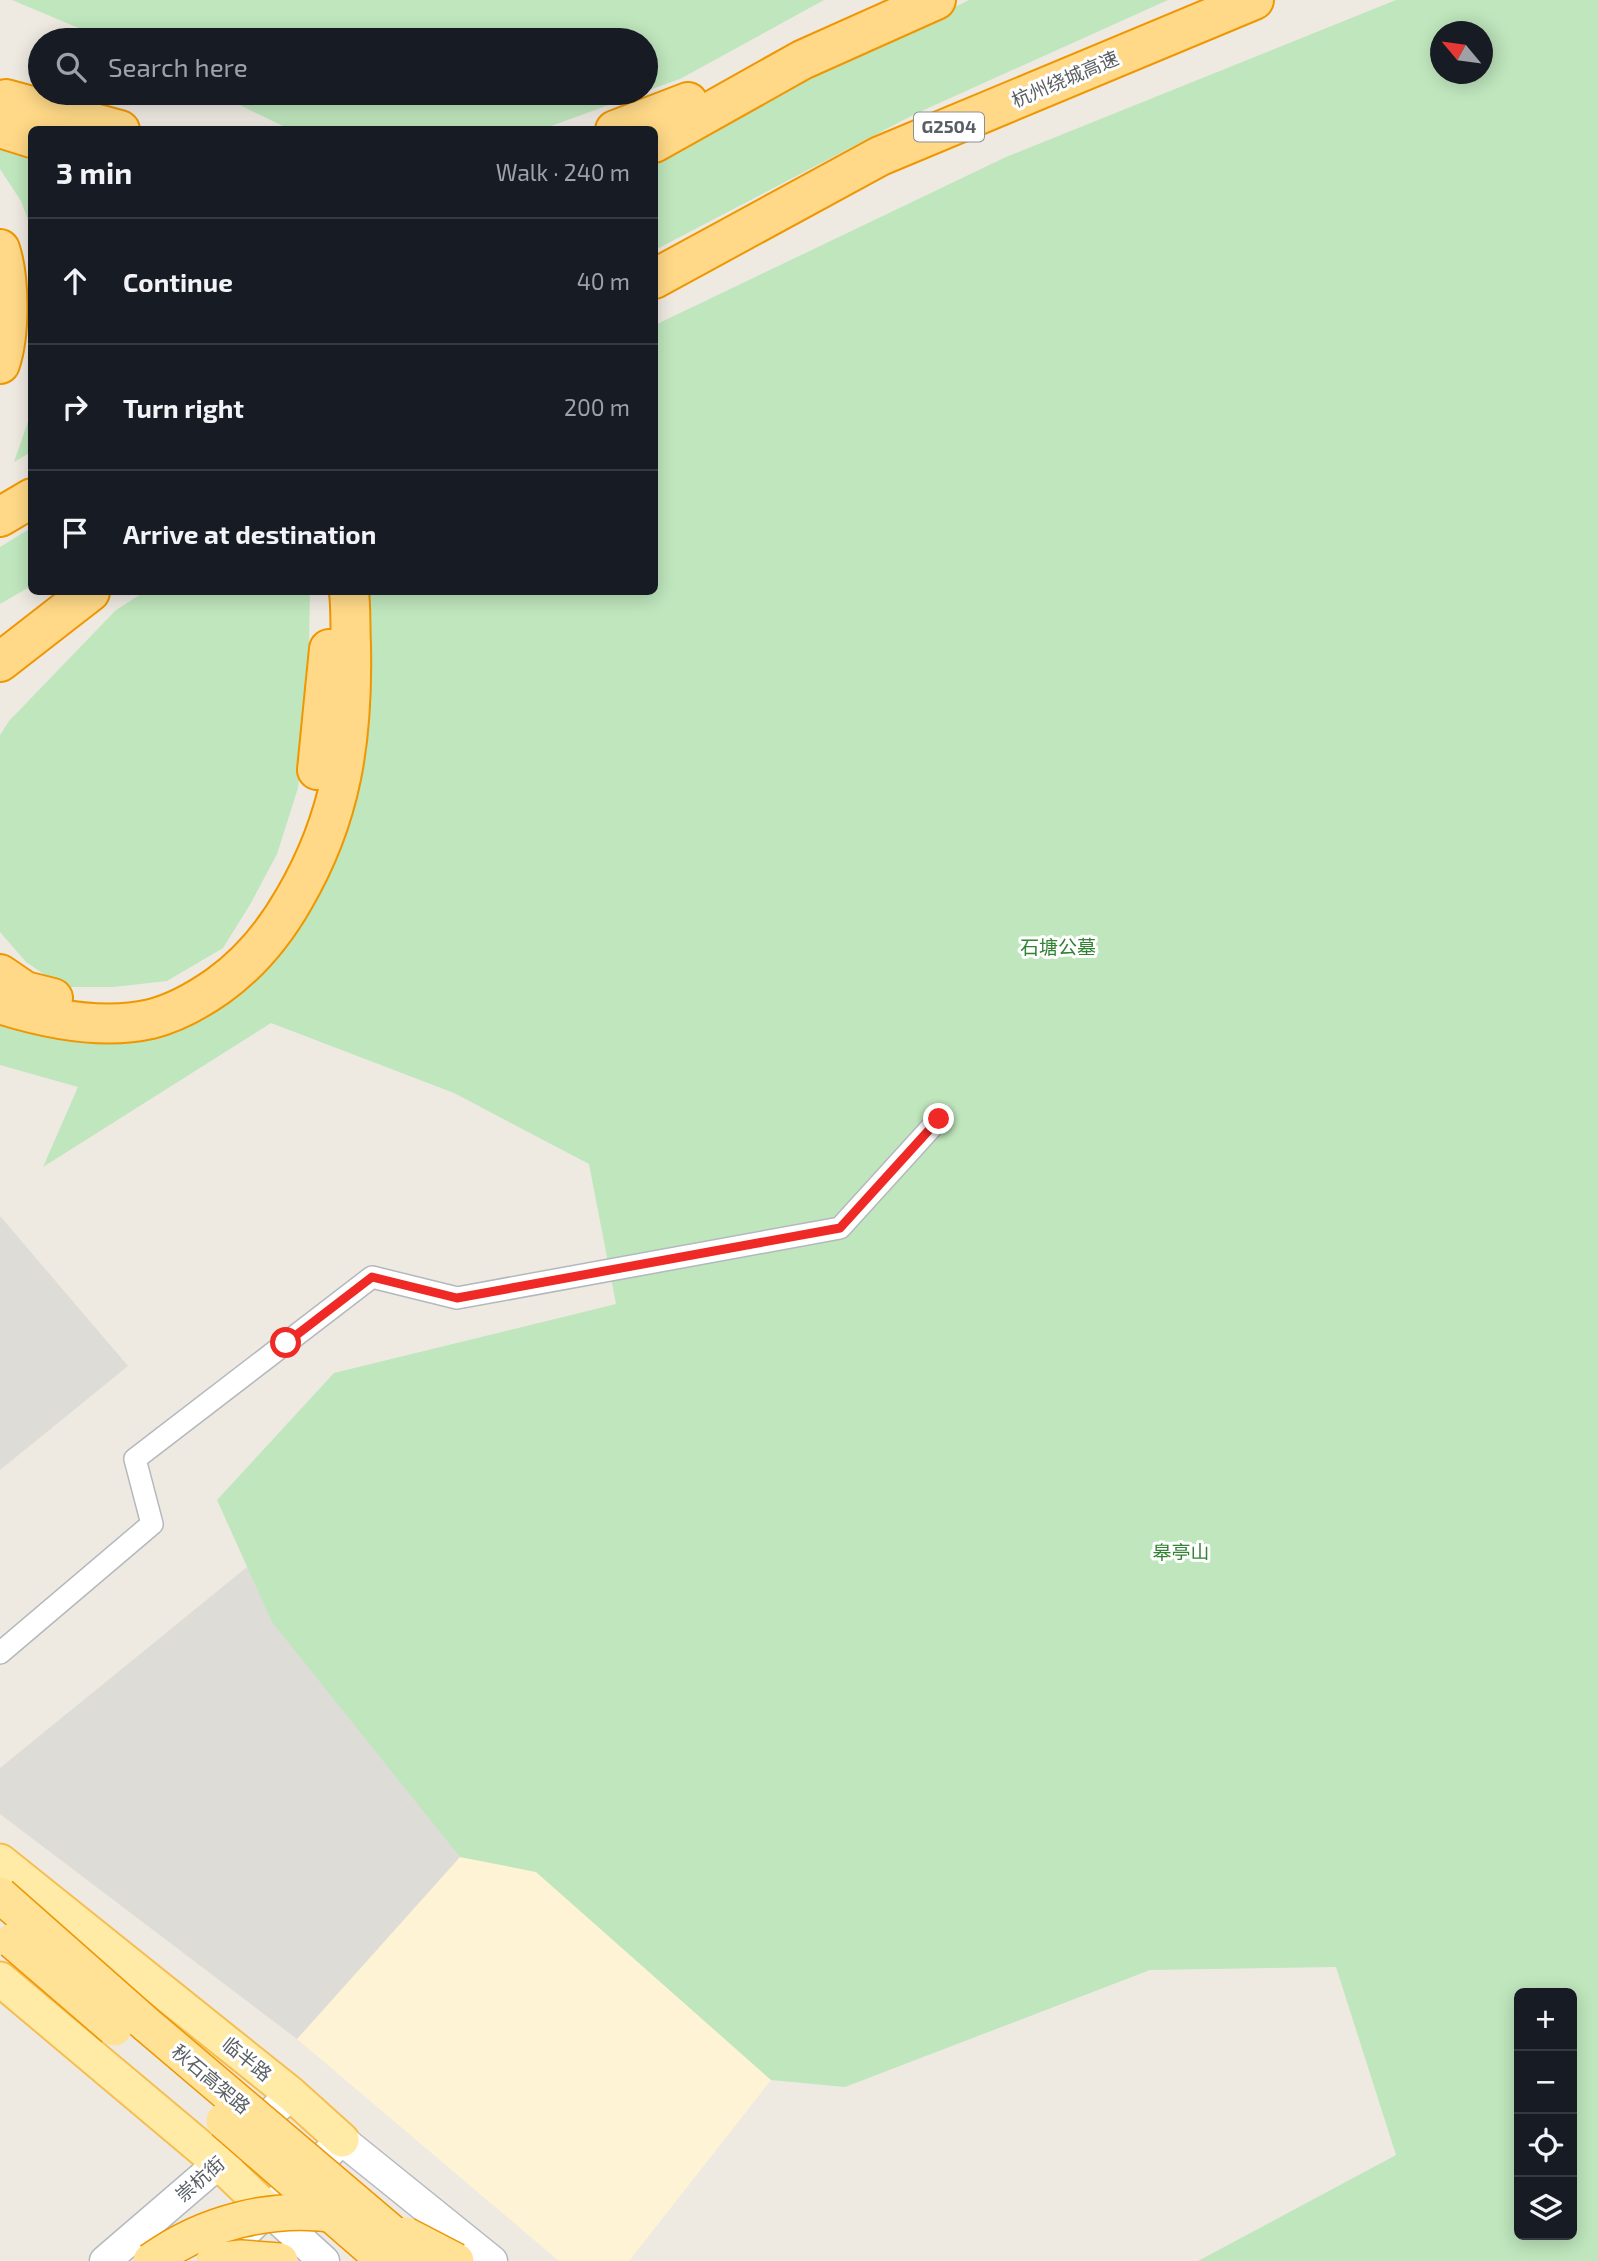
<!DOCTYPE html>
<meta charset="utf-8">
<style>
:root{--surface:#171b24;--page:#242831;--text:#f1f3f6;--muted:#9ea1a6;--line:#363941}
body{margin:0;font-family:"Exo 2","Noto Sans SC",sans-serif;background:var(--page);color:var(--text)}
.controls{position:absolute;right:21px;bottom:21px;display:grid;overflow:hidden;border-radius:10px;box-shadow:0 4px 18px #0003}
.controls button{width:63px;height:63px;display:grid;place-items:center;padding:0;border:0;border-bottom:2px solid var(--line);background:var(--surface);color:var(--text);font:35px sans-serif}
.compass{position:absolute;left:1430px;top:21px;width:63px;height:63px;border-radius:50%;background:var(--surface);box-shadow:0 4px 18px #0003;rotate:299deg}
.stop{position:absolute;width:21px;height:21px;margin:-16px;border:5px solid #ef2a26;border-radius:50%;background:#fff}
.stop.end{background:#ef2a26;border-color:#fff;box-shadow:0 2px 7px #0008}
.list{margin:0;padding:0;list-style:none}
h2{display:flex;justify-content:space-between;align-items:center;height:91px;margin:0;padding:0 28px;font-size:30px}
h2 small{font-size:23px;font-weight:400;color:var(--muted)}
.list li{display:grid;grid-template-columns:46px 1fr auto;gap:21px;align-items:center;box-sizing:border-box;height:126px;padding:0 28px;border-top:2px solid var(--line)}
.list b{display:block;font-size:26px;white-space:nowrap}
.list em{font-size:23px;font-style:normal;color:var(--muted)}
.icon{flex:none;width:38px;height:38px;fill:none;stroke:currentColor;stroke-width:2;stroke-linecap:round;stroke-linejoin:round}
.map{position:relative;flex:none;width:1598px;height:2261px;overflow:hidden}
.search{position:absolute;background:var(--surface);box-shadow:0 4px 18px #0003;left:28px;top:28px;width:630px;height:77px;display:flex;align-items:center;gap:18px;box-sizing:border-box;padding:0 24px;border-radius:38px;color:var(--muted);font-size:26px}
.panel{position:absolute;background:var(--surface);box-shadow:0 4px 18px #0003;left:28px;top:126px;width:630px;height:469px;border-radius:10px}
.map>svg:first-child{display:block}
.commercial{fill:#fff3d5}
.industrial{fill:#dedcd6}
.green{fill:#bfe6bd;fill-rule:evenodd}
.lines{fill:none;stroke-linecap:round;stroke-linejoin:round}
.minor-casing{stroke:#b4b8bd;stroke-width:24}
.secondary-casing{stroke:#b5b9bf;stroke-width:33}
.primary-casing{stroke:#f6be52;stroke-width:37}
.motorway-casing{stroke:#ef9600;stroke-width:42}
.minor{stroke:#fff;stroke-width:21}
.secondary{stroke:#fff;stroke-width:30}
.primary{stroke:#ffeba5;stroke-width:33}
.motorway{stroke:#ffd987;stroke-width:38}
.trunk-bridge-casing{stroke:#ef9600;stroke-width:38;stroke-linecap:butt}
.trunk-bridge{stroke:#ffe296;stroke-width:35}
.route{stroke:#ef2a26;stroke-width:9}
.labels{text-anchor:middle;stroke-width:6;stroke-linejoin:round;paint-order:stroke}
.shield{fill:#fff;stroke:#8c8f92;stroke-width:2}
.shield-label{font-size:18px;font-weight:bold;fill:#5a5f63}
.street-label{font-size:19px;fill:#5a5f63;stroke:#fff}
.park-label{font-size:19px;fill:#328331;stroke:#fff}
</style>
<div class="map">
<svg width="1598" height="2261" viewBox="0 0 1598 2261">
<rect width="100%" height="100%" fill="#eeeae2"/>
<path class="commercial" d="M460,1857L536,1871L771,2080L629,2261H559L297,2039Z"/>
<g class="industrial">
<path d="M0,1216L128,1366L0,1470Z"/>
<path d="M247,1567L460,1857L297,2039L0,1814V1768Z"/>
</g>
<g class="green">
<path d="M12,0H824L680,79L646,91V40H107Z"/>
<path d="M969,0H1168L915,114L655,250L654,166L810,78Z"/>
<path d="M1396,0H1598V2261H1198L1396,2155L1336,1967L1150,1970L845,2087L771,2080L536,1872L460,1857L272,1622L217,1500L334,1373L616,1304L589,1164L454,1093L271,1023L43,1167L78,1087L0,1065V1020L233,996L286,946L336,852L357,592H654L655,325L1006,157ZM1440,32H1482V74H1440ZM1519,1993H1572V2235H1519Z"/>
<path d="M215,93H642L551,126L526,130L289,129Z"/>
<path d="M0,143L31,153V228L21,201L0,169Z"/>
<path d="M31,413V452L14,462Z"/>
<path d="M31,528V586L0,604V547Z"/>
<path d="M144,592H310L308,694L298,788L277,854L251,903L223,948L167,981L113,987H63L26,962L0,932V735L9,721L116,610Z"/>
</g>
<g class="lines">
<defs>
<path id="minor" d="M0,1653L152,1524L135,1459L372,1277L457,1298L840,1228L939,1119"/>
<g id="secondary">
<path d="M269,2211L324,2261"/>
<path d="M105,2261L219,2163L291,2094"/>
<path d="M215,2261L342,2140L492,2261"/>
</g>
<g id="primary">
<path d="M0,1861L291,2094L342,2140"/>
<path d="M0,1979L219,2163L269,2211"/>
</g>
<g id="motorway">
<path d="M6,99L120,130"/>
<path d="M0,128L32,138"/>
<path d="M615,130L688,102"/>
<path d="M654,143L802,60L936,0"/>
<path d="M0,249C10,278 10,335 0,364"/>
<path d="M654,279L880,156L1254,0"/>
<path d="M0,517L32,498"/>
<path d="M0,662L90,592"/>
<path d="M317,770L329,649"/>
<path d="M0,974L25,991L53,998"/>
<path d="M0,1004C47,1019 103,1030 151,1019C175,1013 198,1000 218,986C250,963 274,934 294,899C342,817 353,739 351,645C350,627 351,609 349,592"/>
</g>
</defs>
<use href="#minor" class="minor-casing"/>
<use href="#secondary" class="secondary-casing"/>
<use href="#primary" class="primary-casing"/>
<use href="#motorway" class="motorway-casing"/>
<use href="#minor" class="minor"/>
<use href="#secondary" class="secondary"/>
<use href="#primary" class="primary"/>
<use href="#motorway" class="motorway"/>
<defs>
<g id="trunk-bridge">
<path d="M0,1895L146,2024L425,2261"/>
<path d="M13,1941L114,2028"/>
<path d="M224,2121L385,2261"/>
<path d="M406,2235L456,2261"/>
<path d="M151,2261C205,2222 273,2205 339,2215"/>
<path d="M214,2261L241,2258L280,2261"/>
</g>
</defs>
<use href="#trunk-bridge" class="trunk-bridge-casing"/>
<use href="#trunk-bridge" class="trunk-bridge"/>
</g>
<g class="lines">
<path class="route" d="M286,1343L372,1277L457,1298L840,1228L939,1119"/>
</g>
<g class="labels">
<rect class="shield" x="914" y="112.5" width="70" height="29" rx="5"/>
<g class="shield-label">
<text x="949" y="133">G2504</text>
</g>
<g class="street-label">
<text transform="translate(1065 79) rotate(-23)" y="7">杭州绕城高速</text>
<text transform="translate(247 2059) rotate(39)" y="7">临半路</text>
<text transform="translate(211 2079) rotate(40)" y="7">秋石高架路</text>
<text transform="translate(200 2179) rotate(-41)" y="7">崇杭街</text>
</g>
<g class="park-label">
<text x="1058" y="954">石塘公墓</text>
<text x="1181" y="1559">皋亭山</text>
</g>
</g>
</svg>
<div class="controls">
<button>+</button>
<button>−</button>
<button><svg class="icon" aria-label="locate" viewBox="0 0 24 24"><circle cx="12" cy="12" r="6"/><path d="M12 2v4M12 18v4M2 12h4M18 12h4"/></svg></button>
<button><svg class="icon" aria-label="layers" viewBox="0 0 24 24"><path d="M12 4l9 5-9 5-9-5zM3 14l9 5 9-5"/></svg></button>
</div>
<svg class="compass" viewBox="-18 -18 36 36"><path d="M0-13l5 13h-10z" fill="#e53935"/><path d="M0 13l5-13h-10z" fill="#9ea1a6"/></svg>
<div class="stop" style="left:286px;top:1343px"></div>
<div class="stop end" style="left:939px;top:1119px"></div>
<div class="search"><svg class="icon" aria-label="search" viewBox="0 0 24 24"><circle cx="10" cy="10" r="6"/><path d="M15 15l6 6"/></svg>Search here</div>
<section class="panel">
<h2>3 min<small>Walk · 240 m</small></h2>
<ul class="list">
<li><svg class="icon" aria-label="ahead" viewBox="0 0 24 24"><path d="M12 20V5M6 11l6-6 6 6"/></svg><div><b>Continue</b></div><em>40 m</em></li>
<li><svg class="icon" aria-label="right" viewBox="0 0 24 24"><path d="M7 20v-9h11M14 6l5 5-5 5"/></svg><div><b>Turn right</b></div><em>200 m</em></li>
<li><svg class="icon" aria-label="arrive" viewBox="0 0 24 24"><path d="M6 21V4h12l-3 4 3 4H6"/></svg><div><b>Arrive at destination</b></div></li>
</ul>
</section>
</div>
